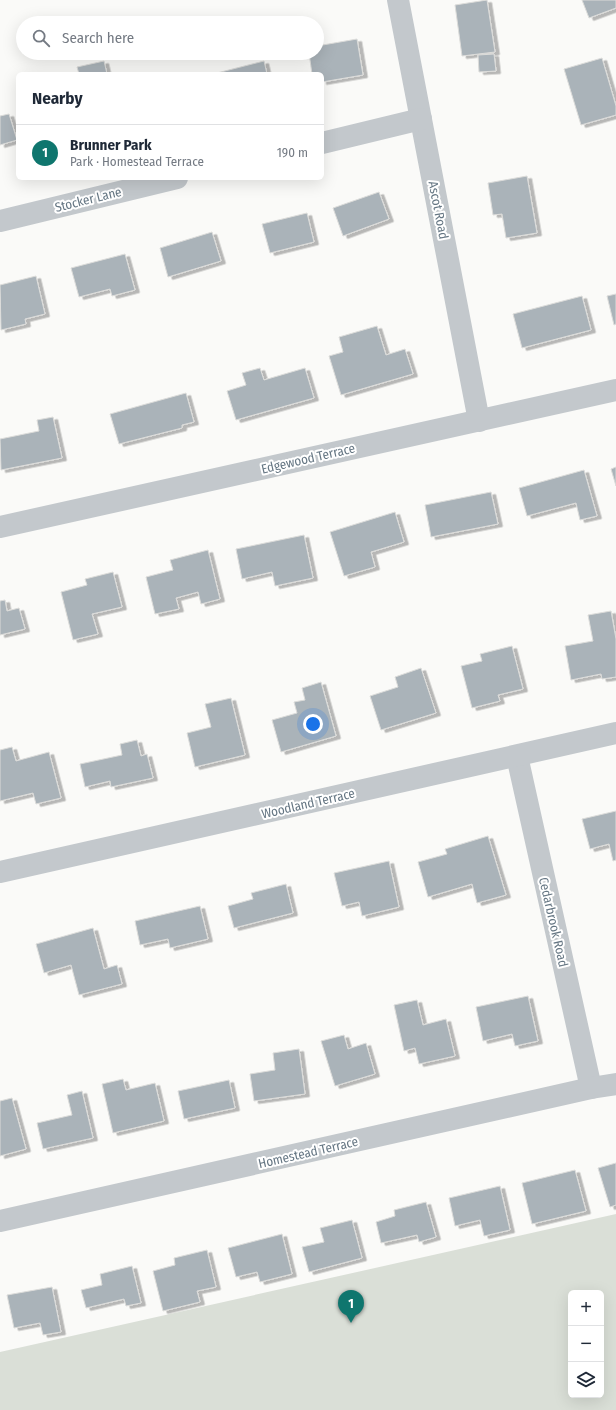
<!DOCTYPE html>
<meta charset="utf-8">
<style>
:root{--surface:#fff;--page:#f6f6f7;--text:#1f2937;--muted:#747a83;--line:#e0e1e3;--accent:#0f766e}
body{margin:0;font-family:"Fira Sans Condensed",sans-serif;background:var(--page);color:var(--text)}
.controls{position:absolute;right:12px;bottom:12px;display:grid;overflow:hidden;border-radius:6px;box-shadow:0 4px 16px #0002}
.controls button{width:36px;height:36px;display:grid;place-items:center;padding:0;border:0;border-bottom:1px solid var(--line);background:var(--surface);color:var(--text);font:20px sans-serif}
.you{position:absolute;left:313px;top:724px;width:14px;height:14px;margin:-10px;border:3px solid #fff;border-radius:50%;background:#1a73e8;box-shadow:0 0 0 6px #1a73e833}
.badge{display:grid;place-items:center;width:26px;height:26px;border-radius:50%;background:var(--accent);color:#fff;font-size:13px;font-weight:700}
.pin{position:absolute;translate:-50% -33px;filter:drop-shadow(0 1px 2px #0008)}
.pin::after{content:'';position:absolute;top:21px;width:14px;height:12px;background:inherit;clip-path:polygon(0 0,100% 0,50% 100%)}
.list{margin:0;padding:0;list-style:none}
h2{display:flex;justify-content:space-between;align-items:center;height:52px;margin:0;padding:0 16px;font-size:17px}
h2 small{font-size:13px;font-weight:400;color:var(--muted)}
.list li{display:grid;grid-template-columns:26px 1fr auto;gap:12px;align-items:center;box-sizing:border-box;height:56px;padding:0 16px;border-top:1px solid var(--line)}
.list b{display:block;font-size:15px;white-space:nowrap}
.list p{margin:0;font-size:13px;white-space:nowrap;color:var(--muted)}
.list em{font-size:13px;font-style:normal;color:var(--muted)}
.icon{flex:none;width:22px;height:22px;fill:none;stroke:currentColor;stroke-width:2;stroke-linecap:round;stroke-linejoin:round}
.map{position:relative;flex:none;width:616px;height:1410px;overflow:hidden}
.search{position:absolute;background:var(--surface);box-shadow:0 4px 16px #0002;left:16px;top:16px;width:308px;height:44px;display:flex;align-items:center;gap:10px;box-sizing:border-box;padding:0 14px;border-radius:22px;color:var(--muted);font-size:15px}
.panel{position:absolute;background:var(--surface);box-shadow:0 4px 16px #0002;left:16px;top:72px;width:308px;height:108px;border-radius:6px}
.map>svg:first-child{display:block}
.green{fill:#dadfd7;fill-rule:evenodd}
.building{fill:#aab3b9;stroke:#dcdcda;filter:url(#shadow)}
.lines{fill:none;stroke-linecap:round;stroke-linejoin:round}
.minor{stroke:#c3c8cc;stroke-width:22}
.labels{text-anchor:middle;stroke-width:4;stroke-linejoin:round;paint-order:stroke}
.street-label{font-size:13px;fill:#657683;stroke:#fff}
</style>
<div class="map">
<svg width="616" height="1410" viewBox="0 0 616 1410">
<defs>
<filter id="shadow"><feDropShadow dx="4.5" dy="2.5" stdDeviation="0" flood-color="#0004"/></filter>
</defs>
<rect width="100%" height="100%" fill="#fafaf8"/>
<path class="green" d="M616,1214V1410H0V1352ZM571,1293H601V1395H571Z"/>
<g class="building">
<path d="M487,0L495,52L462,56L455,5Z"/>
<path d="M582,0H616V8L589,18Z"/>
<path d="M357,39L363,75L322,82V74H312L309,53H317V46Z"/>
<path d="M494,54L496,71L479,72L478,55Z"/>
<path d="M602,58L616,106V115L581,125L564,69Z"/>
<path d="M104,61L107,74H79L77,67Z"/>
<path d="M264,61L267,74L217,73Z"/>
<path d="M9,114L17,140L0,145V116Z"/>
<path d="M527,176L537,233L506,238L502,214L493,215L488,183Z"/>
<path d="M379,192L389,219L343,236L333,208Z"/>
<path d="M307,213L314,242L270,253L262,224Z"/>
<path d="M212,232L221,261L168,277L160,248Z"/>
<path d="M125,254L135,290L112,296L110,289L79,297L71,268Z"/>
<path d="M36,276L45,314L25,319L26,324L1,330L0,285Z"/>
<path d="M616,294V324L614,325L607,296Z"/>
<path d="M582,296L591,330L522,348L513,314Z"/>
<path d="M377,326L386,355L405,349L413,374L341,395L329,356L343,352L339,337Z"/>
<path d="M260,368L264,380L305,368L314,398L236,420L227,391L246,385L242,373Z"/>
<path d="M186,393L194,422L182,425V428L119,444L110,414Z"/>
<path d="M53,417L62,458L1,470L0,439L39,431L37,420Z"/>
<path d="M616,467V486L611,469Z"/>
<path d="M584,470L597,516L580,520L576,503L527,516L519,488Z"/>
<path d="M491,492L498,524L431,537L425,505Z"/>
<path d="M395,512L404,542L371,552L375,567L344,576L330,532Z"/>
<path d="M304,535L313,578L275,586L272,572L242,579L236,549Z"/>
<path d="M208,550L220,599L201,604L198,592L176,598L179,609L155,614L146,577L173,570L170,560Z"/>
<path d="M113,572L122,607L92,614L98,634L73,640L61,592L87,585L85,579Z"/>
<path d="M5,600L7,611L19,608L25,629L0,635V601Z"/>
<path d="M611,611L616,639V677L602,679L601,674L571,680L565,646L593,641L588,615Z"/>
<path d="M512,646L523,689L498,695L500,701L472,708L461,666L482,661L480,654Z"/>
<path d="M421,668L436,713L381,730L370,696L398,687L395,677Z"/>
<path d="M321,682L336,736L281,752L272,720L297,713L294,702L305,700L302,688Z"/>
<path d="M231,698L245,755L195,767L187,733L211,727L205,704Z"/>
<path d="M137,740L141,756L147,754L153,778L111,787L110,781L85,787L80,764L122,755L120,744Z"/>
<path d="M12,747L16,761L49,752L61,798L36,804L33,793L0,801V750Z"/>
<path d="M616,811V860L613,861L609,844L590,849L582,819Z"/>
<path d="M488,836L506,895L477,903L472,884L428,897L418,862L447,854L445,849Z"/>
<path d="M389,861L399,907L362,916L359,902L342,906L334,873Z"/>
<path d="M286,884L293,913L234,928L228,906L253,899L251,893Z"/>
<path d="M200,906L208,939L170,948L168,939L140,945L135,921Z"/>
<path d="M93,928L104,969L117,965L122,984L79,995L71,965L44,973L36,944Z"/>
<path d="M528,996L538,1041L515,1046L512,1034L483,1041L476,1007Z"/>
<path d="M417,1000L423,1025L446,1019L455,1056L419,1064L415,1048L404,1051L394,1005Z"/>
<path d="M344,1035L348,1049L366,1043L375,1074L335,1086L321,1041Z"/>
<path d="M299,1049L305,1094L254,1101L250,1074L275,1070L273,1053Z"/>
<path d="M123,1079L126,1090L155,1083L164,1121L113,1133L102,1084Z"/>
<path d="M229,1080L235,1108L184,1119L178,1091Z"/>
<path d="M82,1091L93,1138L43,1149L37,1123L72,1115L67,1095Z"/>
<path d="M12,1098L26,1149L0,1156V1101Z"/>
<path d="M616,1163V1205L610,1207L598,1168Z"/>
<path d="M575,1170L586,1211L532,1224L522,1183Z"/>
<path d="M500,1186L510,1230L484,1236L480,1220L455,1226L449,1198Z"/>
<path d="M426,1202L436,1237L419,1242L417,1235L381,1243L376,1222L395,1216L394,1210Z"/>
<path d="M352,1220L362,1258L309,1272L302,1247L324,1242L320,1228Z"/>
<path d="M282,1234L292,1274L260,1282L257,1272L236,1277L228,1248Z"/>
<path d="M207,1250L216,1287L197,1291L200,1302L163,1311L153,1271L175,1265L174,1258Z"/>
<path d="M132,1266L141,1303L126,1306L124,1299L86,1308L81,1290L102,1285L100,1274Z"/>
<path d="M52,1287L61,1332L43,1335L40,1323L14,1328L7,1295Z"/>
</g>
<g class="lines">
<g class="minor">
<path d="M398,0L479,421"/>
<path d="M322,143L421,119"/>
<path d="M0,221L177,178"/>
<path d="M0,527L616,390"/>
<path d="M517,756L591,1088"/>
<path d="M0,872L616,733"/>
<path d="M0,1221L591,1088L616,1084"/>
</g>
</g>
<g class="labels">
<g class="street-label">
<text transform="translate(88 199) rotate(-14)" y="5">Stocker Lane</text>
<text transform="translate(439 210) rotate(79)" y="5">Ascot Road</text>
<text transform="translate(308 458) rotate(-13)" y="5">Edgewood Terrace</text>
<text transform="translate(308 803) rotate(-13)" y="5">Woodland Terrace</text>
<text transform="translate(554 922) rotate(77)" y="5">Cedarbrook Road</text>
<text transform="translate(308 1152) rotate(-13)" y="5">Homestead Terrace</text>
</g>
</g>
</svg>
<div class="controls">
<button>+</button>
<button>−</button>
<button><svg class="icon" aria-label="layers" viewBox="0 0 24 24"><path d="M12 4l9 5-9 5-9-5zM3 14l9 5 9-5"/></svg></button>
</div>
<div class="you"></div>
<div class="pin badge" style="left:351px;top:1323px">1</div>
<div class="search"><svg class="icon" aria-label="search" viewBox="0 0 24 24"><circle cx="10" cy="10" r="6"/><path d="M15 15l6 6"/></svg>Search here</div>
<section class="panel">
<h2>Nearby<small></small></h2>
<ul class="list">
<li><span class="badge">1</span><div><b>Brunner Park</b><p>Park · Homestead Terrace</p></div><em>190 m</em></li>
</ul>
</section>
</div>
